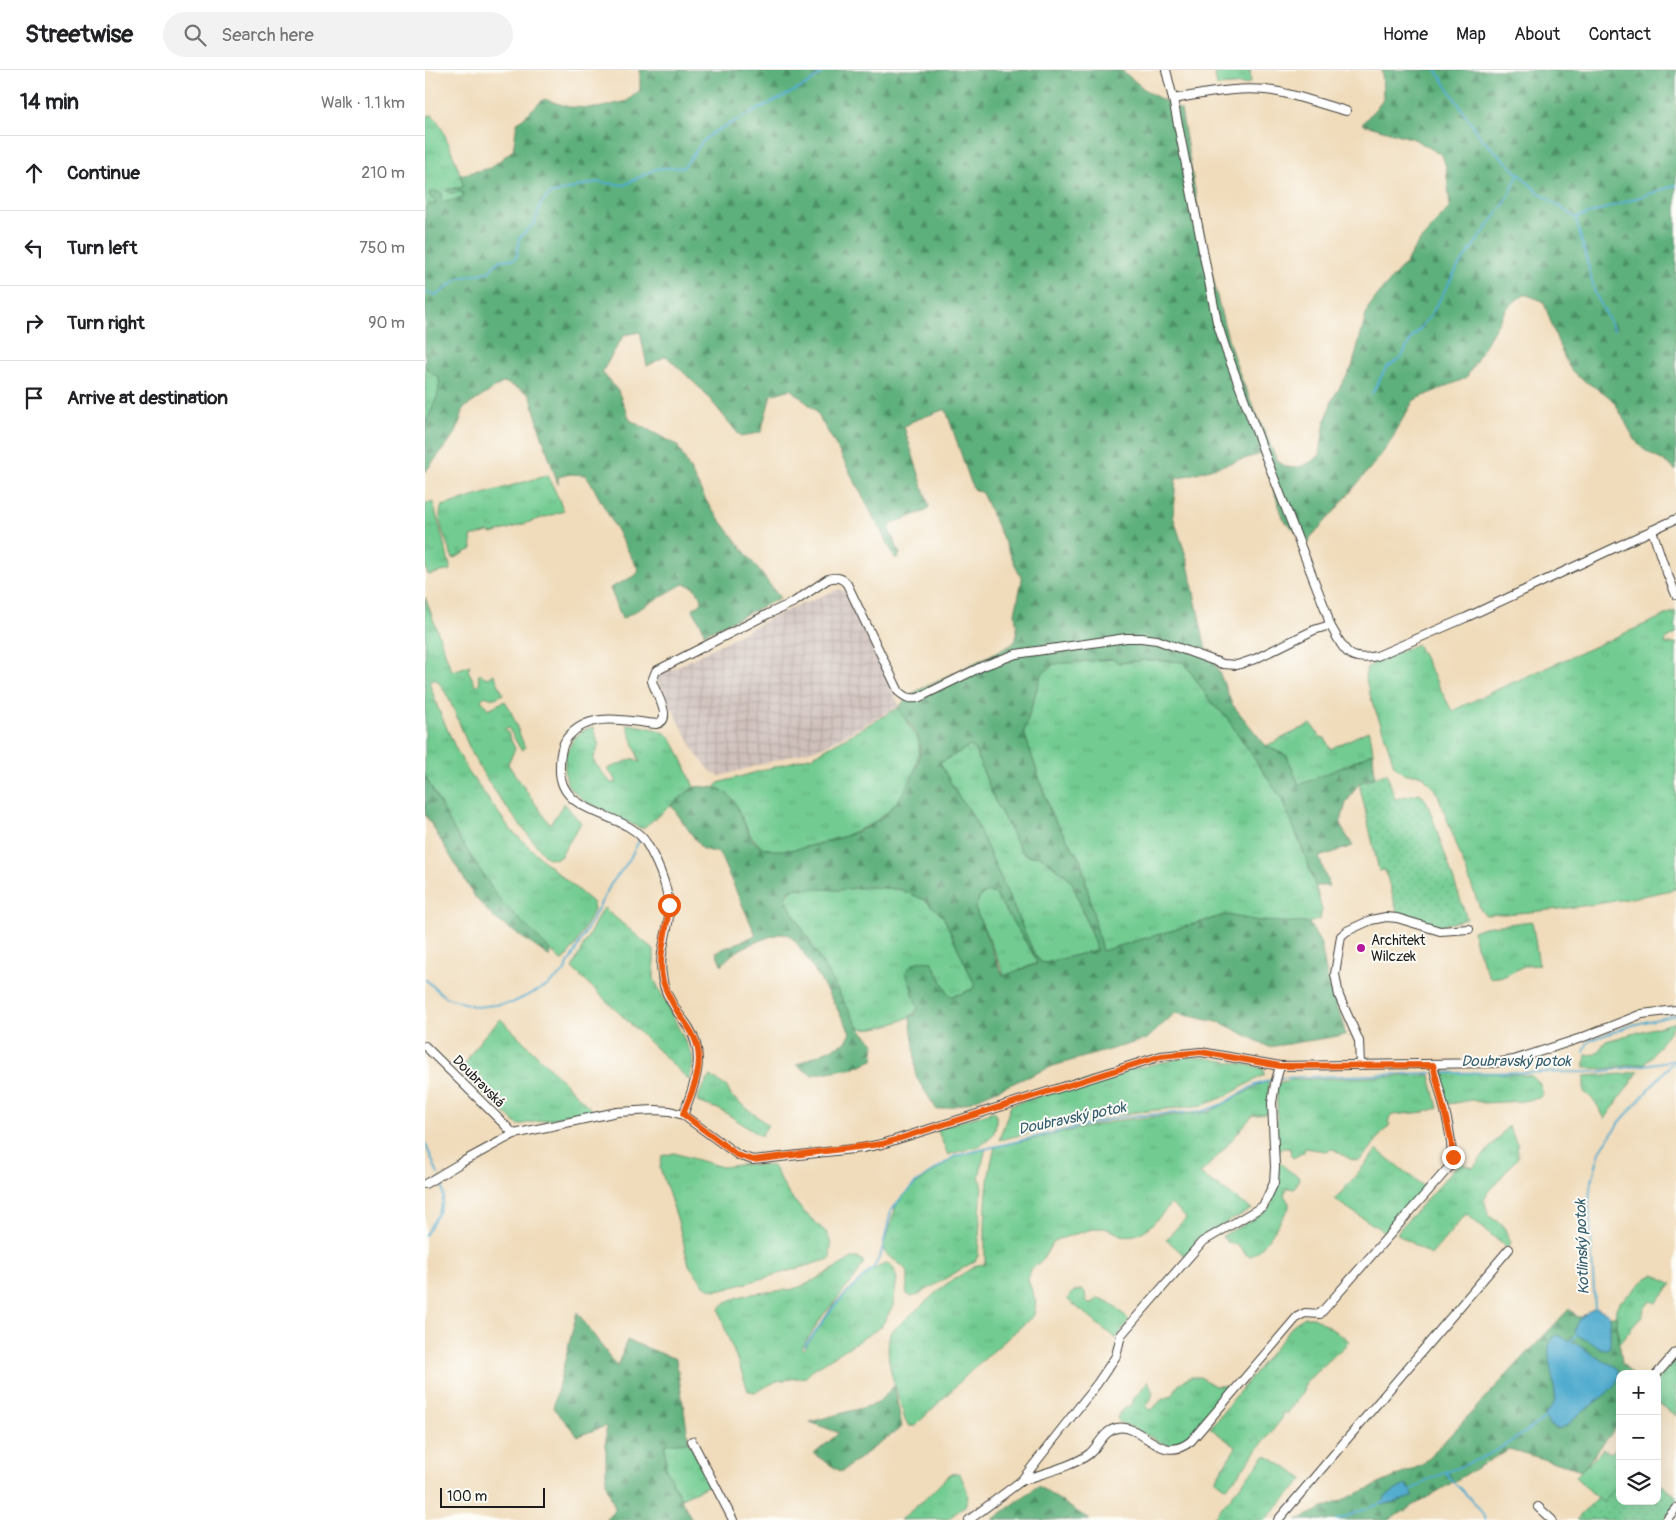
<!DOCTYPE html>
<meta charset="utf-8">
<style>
:root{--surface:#fff;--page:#f2f2f2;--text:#202124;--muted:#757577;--line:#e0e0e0}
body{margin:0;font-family:Pangolin,sans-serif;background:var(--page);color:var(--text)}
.controls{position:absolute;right:15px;bottom:15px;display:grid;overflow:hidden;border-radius:10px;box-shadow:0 5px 20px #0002}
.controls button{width:45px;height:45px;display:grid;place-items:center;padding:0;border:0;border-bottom:1px solid var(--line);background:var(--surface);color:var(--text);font:25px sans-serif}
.scale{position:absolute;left:15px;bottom:12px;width:105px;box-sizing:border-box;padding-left:5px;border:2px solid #1c1c1c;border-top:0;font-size:14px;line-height:18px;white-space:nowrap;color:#1c1c1c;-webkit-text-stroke:4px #fdfcf7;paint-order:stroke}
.stop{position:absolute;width:15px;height:15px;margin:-11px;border:4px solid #ea580c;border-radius:50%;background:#fff}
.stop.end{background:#ea580c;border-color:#fff;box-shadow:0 1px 5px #0008}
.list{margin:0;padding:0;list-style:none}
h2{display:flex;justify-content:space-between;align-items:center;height:65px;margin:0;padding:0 20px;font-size:21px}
h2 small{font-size:16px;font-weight:400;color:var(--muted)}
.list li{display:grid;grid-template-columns:32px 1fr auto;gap:15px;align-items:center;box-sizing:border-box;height:75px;padding:0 20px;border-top:1px solid var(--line)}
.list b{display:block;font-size:19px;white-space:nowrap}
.list em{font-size:16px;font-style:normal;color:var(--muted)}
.icon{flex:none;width:28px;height:28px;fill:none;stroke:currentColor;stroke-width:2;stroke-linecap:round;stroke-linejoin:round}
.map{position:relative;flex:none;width:1251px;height:1450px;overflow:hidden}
header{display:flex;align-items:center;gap:30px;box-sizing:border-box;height:70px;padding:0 25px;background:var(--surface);border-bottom:1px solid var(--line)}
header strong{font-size:24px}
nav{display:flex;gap:28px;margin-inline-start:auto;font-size:18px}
.search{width:350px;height:45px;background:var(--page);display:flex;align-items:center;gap:12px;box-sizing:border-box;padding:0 18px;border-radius:28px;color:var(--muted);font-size:19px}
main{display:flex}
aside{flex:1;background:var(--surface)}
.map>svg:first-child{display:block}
.industrial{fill:url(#industrial-grid)}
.grass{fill:url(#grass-tufts);stroke:#477457}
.forest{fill:url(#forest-firs);stroke:#3c664c;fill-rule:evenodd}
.garden{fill:url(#garden-dots);stroke:#477457}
.water{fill:#51accf;stroke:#366476}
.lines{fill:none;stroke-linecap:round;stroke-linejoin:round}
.stream{stroke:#51accf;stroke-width:2}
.minor-casing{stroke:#3c3934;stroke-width:10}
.minor{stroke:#fff;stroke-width:8}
.route{stroke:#ea580c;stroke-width:6}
.poi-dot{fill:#b5179e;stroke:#fdfcf7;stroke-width:2}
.labels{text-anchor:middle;stroke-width:4;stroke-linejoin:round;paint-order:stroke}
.poi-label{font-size:14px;fill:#1c1c1c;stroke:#fdfcf7;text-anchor:start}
.street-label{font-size:14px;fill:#1c1c1c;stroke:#fdfcf7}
.water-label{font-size:15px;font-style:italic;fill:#345d6d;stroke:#fdfcf7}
</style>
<header>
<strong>Streetwise</strong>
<div class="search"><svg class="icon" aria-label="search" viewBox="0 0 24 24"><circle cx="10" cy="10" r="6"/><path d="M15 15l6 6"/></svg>Search here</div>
<nav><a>Home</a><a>Map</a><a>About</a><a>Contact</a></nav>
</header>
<main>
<aside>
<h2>14 min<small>Walk · 1.1 km</small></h2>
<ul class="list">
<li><svg class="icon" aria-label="ahead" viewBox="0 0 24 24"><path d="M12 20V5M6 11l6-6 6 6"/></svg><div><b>Continue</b></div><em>210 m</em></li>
<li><svg class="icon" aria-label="left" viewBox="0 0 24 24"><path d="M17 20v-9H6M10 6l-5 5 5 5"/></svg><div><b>Turn left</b></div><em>750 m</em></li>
<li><svg class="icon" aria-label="right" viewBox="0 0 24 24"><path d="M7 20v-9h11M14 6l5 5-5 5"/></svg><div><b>Turn right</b></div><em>90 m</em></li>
<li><svg class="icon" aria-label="arrive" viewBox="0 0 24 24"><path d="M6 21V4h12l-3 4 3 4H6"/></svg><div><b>Arrive at destination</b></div></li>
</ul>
</aside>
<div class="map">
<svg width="1251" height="1450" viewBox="0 0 1251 1450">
<defs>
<pattern id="industrial-grid" width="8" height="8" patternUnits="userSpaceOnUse" patternTransform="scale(1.25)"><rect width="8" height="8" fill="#cfc0bb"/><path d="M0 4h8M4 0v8" fill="none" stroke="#b1a4a0"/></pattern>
<pattern id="grass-tufts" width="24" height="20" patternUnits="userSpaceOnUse" patternTransform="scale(1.25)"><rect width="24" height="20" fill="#72cc92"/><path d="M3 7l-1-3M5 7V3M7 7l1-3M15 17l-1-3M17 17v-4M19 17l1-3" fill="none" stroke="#62af7d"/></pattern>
<pattern id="forest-firs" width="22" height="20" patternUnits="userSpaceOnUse" patternTransform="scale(1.25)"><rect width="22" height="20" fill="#5db07c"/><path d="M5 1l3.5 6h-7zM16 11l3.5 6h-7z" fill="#4c8e65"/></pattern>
<pattern id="garden-dots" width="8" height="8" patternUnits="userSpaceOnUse" patternTransform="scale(1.25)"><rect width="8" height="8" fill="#72cc92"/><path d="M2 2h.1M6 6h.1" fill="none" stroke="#62af7d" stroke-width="1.8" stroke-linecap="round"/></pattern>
</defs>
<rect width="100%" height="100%" fill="#fdfcf7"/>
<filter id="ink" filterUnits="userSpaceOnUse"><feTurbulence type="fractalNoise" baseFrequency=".02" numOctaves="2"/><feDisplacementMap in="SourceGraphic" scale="10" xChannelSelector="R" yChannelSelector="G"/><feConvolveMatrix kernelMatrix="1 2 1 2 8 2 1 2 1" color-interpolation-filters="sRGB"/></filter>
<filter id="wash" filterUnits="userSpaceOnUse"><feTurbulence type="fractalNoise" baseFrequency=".0096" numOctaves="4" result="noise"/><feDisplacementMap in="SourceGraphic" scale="20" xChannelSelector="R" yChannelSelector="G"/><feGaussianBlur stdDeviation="1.12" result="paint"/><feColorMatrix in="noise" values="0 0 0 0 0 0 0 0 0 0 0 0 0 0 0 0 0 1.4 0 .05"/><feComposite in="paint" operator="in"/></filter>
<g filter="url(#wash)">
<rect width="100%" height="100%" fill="#f0dcbb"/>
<path class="industrial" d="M414,519L420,522L475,636L397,677L295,706L287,702L271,684L232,610L234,606L360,541Z"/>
<g class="grass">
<path d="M789,0H825L826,11L822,14L792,16Z"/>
<path d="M7,45C18,52 32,97 38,111L37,118H29L25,123L39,122V125L34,129L21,132L16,129L17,123H4L5,127L10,130L11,134L4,135L0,138V46Z"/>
<path d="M0,297L14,308C17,324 6,343 0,358Z"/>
<path d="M123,405L139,441L67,464L63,462L46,467L47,479L28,489C23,474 10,451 17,436Z"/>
<path d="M8,432L26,500L3,505L0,495V434Z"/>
<path d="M0,527L26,599L29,601L45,595L43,600L51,616L55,612L53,606L55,604L62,608L69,604L78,624C71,628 68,630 60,626L56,630L63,639L80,631L85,639L100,678L96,680L83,657L80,659L83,663L90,679L83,693L84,696L124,753H126L139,733L156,753L135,787L130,789L121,787C92,751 59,713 41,670C36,658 20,613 9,609L4,611L12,636L31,679L44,703L86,760L121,793L168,833L169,840L150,876L137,892L74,829L30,762L0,706Z"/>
<path d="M1250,541L1251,564L1241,570L1240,574H1251V819C1188,833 1125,842 1061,845L1056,841L1012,722L998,706L992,704H978L969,695L956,654L948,635L940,606L942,598L953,590L992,574L1027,641L1071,620Z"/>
<path d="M688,589L694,593L723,590L759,592L788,635L800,645L858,731L879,783L891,818L897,840L895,849L884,853H868L834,851L800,845L677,881L656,791L626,744L599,662L616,605L629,594Z"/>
<path d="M473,638L494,671V681L489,705L472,734L447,754L417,767L373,779L353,781L336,777L326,766L308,730L291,717L293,713L388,686Z"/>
<path d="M202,654C211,655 236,659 243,665C251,672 264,706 269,717L218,758H215L159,731L143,716L140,704V685L149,668L159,660L168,657L174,675L169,687V692L186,713H191V710L182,699L207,689H210L215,693Z"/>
<path d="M886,654L895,667L900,668L905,679L943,661L945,662L948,682L925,694L874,715L862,686L841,676Z"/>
<path d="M545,676L549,678L570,731L596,781L604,786H615L643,807L648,814L672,880L620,893L616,892L609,883L553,757L545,741L533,726L515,693Z"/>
<path d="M444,817L474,819L500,830L510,839L519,848L549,913V918L536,924L526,926L522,922L507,892L481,902L493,938C486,952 448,961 434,958L366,839L361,828L366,820L374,818L414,819Z"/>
<path d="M564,822L570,824L610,887L612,893L579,906L577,899L550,838L556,825Z"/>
<path d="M179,838L229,880V909L267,985L268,995L264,1010L147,898L176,841Z"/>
<path d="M1107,851L1114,895L1099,896L1080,906L1065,908L1051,876L1048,861L1059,857Z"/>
<path d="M76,949L168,1041L93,1055L38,1006L36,1003C48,978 56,967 76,949Z"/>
<path d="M1251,952L1224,990L1220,993L1179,999L1159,998L1161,985L1171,984L1181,971Z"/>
<path d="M761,987L782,988L833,997L839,1000V1005L799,1027L779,1035L694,1044C690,1043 685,1039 681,1039C675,1038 668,1048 662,1050L574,1070L586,1035L685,1004Z"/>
<path d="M1214,1001L1180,1049C1174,1038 1170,1029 1159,1022V1006L1198,1004Z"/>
<path d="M1015,1002L1090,1004L1107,1006L1115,1014L1118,1024L1114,1028L1099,1031L1059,1033L1047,1030L1019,1035L1012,1005Z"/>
<path d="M1005,1005L1013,1038L1000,1042L967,1045L964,1049L965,1055C952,1066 947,1080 934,1091L925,1089L908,1079L900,1081L880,1078L879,1082L868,1088L866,1086L865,1078H856L854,1081H852V1015L854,1013L864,1010Z"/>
<path d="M285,1006L302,1017L306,1026L343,1055L336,1066L296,1040L272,1032L275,1022Z"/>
<path d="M843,1010L844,1043L827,1046L794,1085L775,1104L827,1139L780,1164L760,1186L741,1169L761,1148L746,1134C732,1149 718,1170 697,1165C690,1163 682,1157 675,1158C663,1159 646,1166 634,1169L628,1172L618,1189L605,1201L603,1210L611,1232L609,1245L547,1300L490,1356H484L480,1350C473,1323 458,1291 465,1263L520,1215L552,1195L560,1194C560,1155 559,1115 570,1077L695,1050L784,1042Z"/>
<path d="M569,1041L571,1044C574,1079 547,1076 523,1085L512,1059Z"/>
<path d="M1083,1056L1092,1073L1093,1087L1063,1123L1059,1130L1064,1146L1078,1155L1086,1173L1082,1178L1041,1144L1006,1185L973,1165V1161L1032,1095L1036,1093L1048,1098Z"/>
<path d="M561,1078L554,1107L557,1113L553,1186L550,1191L493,1225L487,1227L482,1224C480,1217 483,1215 483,1208C485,1197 467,1190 460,1183L458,1177L472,1133L486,1118L531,1086Z"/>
<path d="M952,1080L1002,1119L961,1163L910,1130Z"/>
<path d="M249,1083L297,1097L323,1094L348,1096L363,1123L377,1140L402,1163L406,1174L405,1189L301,1219L289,1220L280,1216L264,1195L252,1148L235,1098L237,1086Z"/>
<path d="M853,1090L863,1100L874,1107L872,1114L869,1119L862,1118L859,1125L864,1133V1138C858,1147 834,1187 824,1186C819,1185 817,1178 813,1176C806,1171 803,1176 797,1166C811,1158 826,1152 839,1142C852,1133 853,1105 853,1090Z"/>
<path d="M427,1188H434L439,1192L430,1208L398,1245L377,1278L379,1280L408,1235L446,1200L463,1193L469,1199L472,1209L468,1236L456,1257L390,1298L381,1307L352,1311L330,1322L323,1321C315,1293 301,1267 294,1239C308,1221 347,1223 368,1219C384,1215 412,1197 427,1188Z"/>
<path d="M1230,1204L1247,1214L1231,1233L1225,1231L1219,1239L1218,1244L1194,1274L1191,1238L1194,1233L1222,1208Z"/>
<path d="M656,1220L660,1222L661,1231L664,1234L668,1233L672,1228C685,1229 695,1242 704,1250L691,1269L642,1229L649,1221Z"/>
<path d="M880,1247H888L922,1269L924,1272L884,1309L879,1316L878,1322L862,1343H856L858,1347L855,1351L807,1412L802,1417L798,1416L790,1410L811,1377L785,1358L869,1254Z"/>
<path d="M1251,1289V1346L1232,1332V1310Z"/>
<path d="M766,1307H775L790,1316L809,1315L765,1369L749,1377L737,1373L708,1358L694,1352L692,1347L701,1337L707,1335L709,1328L723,1311L728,1323L725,1331L721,1336L722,1338L727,1340L736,1330L748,1325C751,1316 757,1310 766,1307Z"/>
<path d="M264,1372L285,1415L256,1428L241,1399L240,1374Z"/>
<path d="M1195,1374V1413L1178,1433L1150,1407L1178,1379L1186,1383Z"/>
<path d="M840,1386L844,1387L879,1409L840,1450H786Z"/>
<path d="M531,1403L535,1404L542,1420L543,1428L540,1436L523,1449L475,1450L499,1430L525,1404Z"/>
</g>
<g class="forest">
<path d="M215,0H696L723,22L756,40C770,121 783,203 807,282C818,317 835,350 849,384C860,406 879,398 895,385L899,356L907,330L927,297L943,238L956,221L980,194L993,173L1025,137L1021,97L1017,85L989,69L937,54L958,30L957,0H1251V401C1241,390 1227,387 1216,377C1205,366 1198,344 1188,331C1177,318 1159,314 1148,302C1137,290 1125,247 1118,231L1099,224L1082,238L1041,308L989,330L973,357L966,371L956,385L908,443L885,468L884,474L859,450L836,384L751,409L748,446L762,489L782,585L788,587L807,634L841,676L862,686L874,715L925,694L948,682L950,707L934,713L921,733L915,755L928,776L894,787L904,816H890L879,783L858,731L800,645L788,635L759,592L723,590L694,593L688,589L629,594L616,605L599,662L626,744L656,791L677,881L800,845L834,851L884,853L896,874L902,906L911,936L918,951L920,965L844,977L797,953L750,943L722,969L628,996L542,1033L512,1040L491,1007L489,976L485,947L490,944L493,938L481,902C489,890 493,891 507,892L522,922L526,926L536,924L549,918V913L519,848L510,839L500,830L474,819L444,817L414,820L374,818L366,819L363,822L361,828L366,839L434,958L450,974L448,990L431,997L387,1005L371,995L421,972L425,962C418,949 373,868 364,865C354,861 340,869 331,872C319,877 303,884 297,896L291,882L331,865L294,783L277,779L246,735C250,732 268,718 270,717C273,716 279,717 282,717C320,716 313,766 337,777C360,788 424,767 446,755C463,745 474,730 484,713C490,703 498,683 494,670C490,659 479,648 473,638L486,624L586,575L591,570L592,560L590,543L597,510L557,423L548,419L521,340H518L488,351L479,357L504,436L501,441L468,453L464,459L475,484L473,488H470L409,372L390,340L366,319L346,325L336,362L316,367L278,321L241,286L222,296L215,262L199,265L177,302L193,321L205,350L252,375L283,434L355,528L279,564C278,553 270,547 268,538L273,536L277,531C274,522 269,515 258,514L197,549L185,518L211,505L214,501L165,411L160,405L145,404L133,407V414L115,360L105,324L79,312L39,338L31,363L0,402C0,388 0,371 0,357C4,341 17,325 14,308L0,297V138L4,135L11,134L10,130L5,127L4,123L9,121L17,123L16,129L21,132L38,127V122L25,123L22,121L23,119L37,118L38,115L35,105L65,98L88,80L92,53L119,29L144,37L173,38L202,31L215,20ZM545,676L549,678L570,731L596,781L604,786H615L643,807L648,814L672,880L620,893L616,892L609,883L553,757L545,741L533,726L515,693ZM564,822L570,824L610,887L612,894L578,906L550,838L556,825Z"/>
<path d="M0,706L30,762L74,829L124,879L125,887L68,847L50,827L0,744Z"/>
<path d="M1144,1239L1153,1247L1191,1246L1197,1293L1207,1304H1195V1353L1157,1400L1084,1379L964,1450H872L997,1395Z"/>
<path d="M152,1242L192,1297L202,1270L251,1289L264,1372L240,1374L241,1399L267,1450H181L190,1438L181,1414V1356L153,1366L128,1338Z"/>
<path d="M469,1316L477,1357L416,1402L389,1384L414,1363L385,1352L451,1334Z"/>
<path d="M613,1416L665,1450H567Z"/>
</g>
<g class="garden">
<path d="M962,703L970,729L995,723L1002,732L1042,849L1010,857L976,846L973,844L960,800L954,801L934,713Z"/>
<path d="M1232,1411L1251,1426V1436L1239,1450H1151L1173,1427L1178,1433L1195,1413V1431H1232Z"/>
</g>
<g class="water">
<path d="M1172,1238L1183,1243L1185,1247V1276L1183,1280H1180L1152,1265L1150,1262C1151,1251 1161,1240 1172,1238Z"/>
<path d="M1133,1265C1147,1271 1160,1279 1173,1288C1178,1292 1190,1294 1193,1300C1200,1312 1172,1331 1164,1337C1153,1343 1145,1357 1133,1359L1124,1355L1119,1345C1124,1340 1129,1336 1130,1329C1132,1312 1113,1274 1133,1265Z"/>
<path d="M981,1414L988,1426L985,1428L957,1435L960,1427Z"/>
</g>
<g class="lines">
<g class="stream">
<path d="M1011,0L1056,68L1113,122L1151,148L1251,115"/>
<path d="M1151,149L1170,223L1189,260"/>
<path d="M0,222L12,225L34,208L63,202L75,190L89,189L92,187L94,168L110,153L115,135L125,124L172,112L199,115L230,99L259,97L278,71L289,62L383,14L401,0"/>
<path d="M947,323L961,298L976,288L987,268L1006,245L1033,197L1082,130L1093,105"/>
<path d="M0,909L20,927L52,937L87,933L122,916L139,902L186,814L203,792L215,769"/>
<path d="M1159,982L1162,974L1166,970L1211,954L1251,945"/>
<path d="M1012,1003L1174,1002L1251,990"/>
<path d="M854,1008L1007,1003"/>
<path d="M0,1073L13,1104"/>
<path d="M0,1165C12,1144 25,1133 15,1108"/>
<path d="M1170,1239L1164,1133L1165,1119L1175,1081L1194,1053L1248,992"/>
<path d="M1146,1271L1153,1264"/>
<path d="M380,1276L410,1235L449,1197L456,1184L466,1141L476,1128L491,1113L530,1086L695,1047L779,1041L798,1034L830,1015L849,1009"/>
<path d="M1020,1401C1031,1420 1054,1430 1060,1450"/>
<path d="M984,1422C1011,1402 1042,1397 1070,1381C1088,1372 1105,1358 1122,1347"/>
<path d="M912,1450L959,1432"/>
</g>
</g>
</g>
<g filter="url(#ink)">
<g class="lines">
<defs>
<g id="minor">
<path d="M741,0L748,29"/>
<path d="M1227,460L1238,493L1251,525"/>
<path d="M905,555L901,541L840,385L801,280L792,252L748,29C782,23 820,15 854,22C877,27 899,35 921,41"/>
<path d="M0,976L89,1064"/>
<path d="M935,996L934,971L914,926L910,904L916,866L922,861L946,850L961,847L972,848L1015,861L1044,859"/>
<path d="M258,1045C269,1016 282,987 264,958C261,953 257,948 253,943C246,931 238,920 237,905C234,887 240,871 243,853C248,826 235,797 222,774C201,739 132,748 135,696C135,686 136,676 142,668C165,640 200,651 231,654C250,650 230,623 227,611L231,601L343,544L369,532L403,509C411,507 417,507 422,514L474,622C481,628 484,629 493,628L558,596L591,584L701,568H716L732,570L798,594L812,595L830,589L889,560L905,555C919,578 921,593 952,586L1040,548L1251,449"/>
<path d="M0,1114L39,1091L89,1064L192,1042L230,1040L245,1041L258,1045L313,1085L328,1090L437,1078L457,1074L736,986L776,982L855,996L1069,993L1089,990L1156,968L1217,944L1251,940"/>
<path d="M1232,1304L1251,1282"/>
<path d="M267,1371L308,1450"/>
<path d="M596,1411C615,1404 649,1396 664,1384C674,1376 678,1361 692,1358C718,1353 735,1396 766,1371L872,1247L880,1243L895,1244L1025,1096C1032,1074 1014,1020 1008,995"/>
<path d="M1113,1437L1127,1450"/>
<path d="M544,1450L596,1411L672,1314L691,1286L696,1265L777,1172L838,1136L849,1113L850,1097L847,1033L850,1014L855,996"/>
<path d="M853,1450L1084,1179"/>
<path d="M1241,1450L1251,1438"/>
</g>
</defs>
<use href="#minor" class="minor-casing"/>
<use href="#minor" class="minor"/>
</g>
</g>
<g class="lines" filter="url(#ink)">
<path class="route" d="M244,835C243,859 233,883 237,907C239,920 246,930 252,941C258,950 265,958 269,967C281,993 268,1020 258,1044L312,1085L328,1090L457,1074L736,986L776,982L855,996L1008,995L1026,1069L1028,1087"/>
</g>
<circle class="poi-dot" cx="936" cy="878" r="5"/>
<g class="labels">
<g class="poi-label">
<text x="946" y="875">Architekt<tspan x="946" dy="16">Wilczek</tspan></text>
</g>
<g class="street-label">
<text transform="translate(54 1011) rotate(45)" y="5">Doubravská</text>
</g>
<g class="water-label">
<text x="1091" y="996">Doubravský potok</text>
<text transform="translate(647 1048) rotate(-12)" y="5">Doubravský potok</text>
<text transform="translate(1157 1177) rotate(-92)" y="5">Kotlinský potok</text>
</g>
</g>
</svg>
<div class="controls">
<button>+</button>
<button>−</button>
<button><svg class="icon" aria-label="layers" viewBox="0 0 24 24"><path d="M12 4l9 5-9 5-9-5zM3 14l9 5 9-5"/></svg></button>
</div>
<div class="scale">100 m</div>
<div class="stop" style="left:244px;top:835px"></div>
<div class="stop end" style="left:1028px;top:1087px"></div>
</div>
</main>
